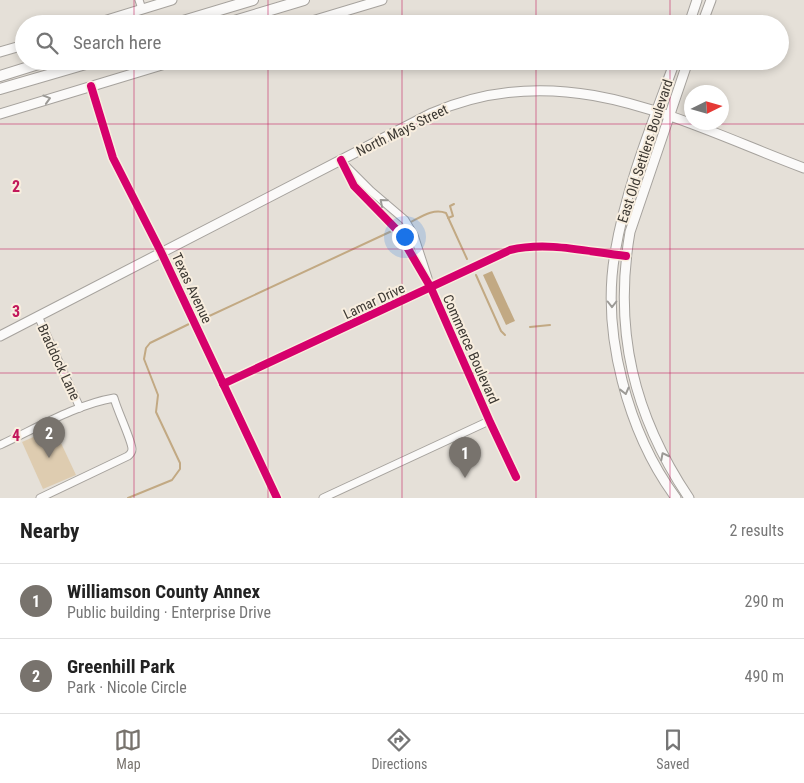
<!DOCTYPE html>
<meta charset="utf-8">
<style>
:root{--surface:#fff;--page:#f6f6f6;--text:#222;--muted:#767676;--line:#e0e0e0;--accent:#78736d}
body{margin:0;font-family:"Roboto Condensed",sans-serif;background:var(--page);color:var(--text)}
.compass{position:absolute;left:684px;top:85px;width:45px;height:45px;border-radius:50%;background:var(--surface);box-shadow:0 2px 8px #0003;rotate:85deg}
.you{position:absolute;left:404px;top:236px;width:18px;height:18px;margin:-12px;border:4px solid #fff;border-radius:50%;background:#1a73e8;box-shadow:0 0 0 8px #1a73e833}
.badge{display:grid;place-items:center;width:32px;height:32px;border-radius:50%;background:var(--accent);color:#fff;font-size:16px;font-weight:700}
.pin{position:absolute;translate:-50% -41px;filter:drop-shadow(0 1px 2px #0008)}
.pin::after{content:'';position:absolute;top:26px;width:18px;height:15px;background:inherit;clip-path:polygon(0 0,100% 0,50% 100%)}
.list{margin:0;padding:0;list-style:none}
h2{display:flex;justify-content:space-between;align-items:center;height:65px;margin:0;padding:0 20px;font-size:21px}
h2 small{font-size:16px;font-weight:400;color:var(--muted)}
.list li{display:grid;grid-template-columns:32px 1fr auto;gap:15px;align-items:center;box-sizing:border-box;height:75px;padding:0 20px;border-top:1px solid var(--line)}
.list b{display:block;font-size:19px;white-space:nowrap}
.list p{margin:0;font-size:16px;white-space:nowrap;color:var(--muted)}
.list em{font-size:16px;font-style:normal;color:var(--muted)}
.icon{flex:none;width:28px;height:28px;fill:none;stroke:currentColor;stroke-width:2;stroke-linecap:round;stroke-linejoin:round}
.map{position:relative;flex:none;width:804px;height:498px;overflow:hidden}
.search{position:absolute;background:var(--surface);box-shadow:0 2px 8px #0003;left:15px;right:15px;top:15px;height:55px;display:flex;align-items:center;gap:12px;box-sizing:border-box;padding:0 18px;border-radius:28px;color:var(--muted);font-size:19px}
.sheet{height:215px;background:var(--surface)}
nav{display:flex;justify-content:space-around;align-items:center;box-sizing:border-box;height:70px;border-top:1px solid var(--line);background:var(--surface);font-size:14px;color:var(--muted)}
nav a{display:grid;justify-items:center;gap:2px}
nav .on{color:var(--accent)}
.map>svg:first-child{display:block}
.green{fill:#deccb0}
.water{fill:#c2a983}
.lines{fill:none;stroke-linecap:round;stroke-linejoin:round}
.stream{stroke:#c2a983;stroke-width:2}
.minor-casing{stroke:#a6a29d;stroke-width:9}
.major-casing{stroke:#a6a29d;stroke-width:11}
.highway-casing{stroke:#a6a29d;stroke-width:12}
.minor{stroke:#fbfaf9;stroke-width:7}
.major{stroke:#fbfaf9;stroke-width:9}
.highway{stroke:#fbfaf9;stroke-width:10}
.cycleway-casing{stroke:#f8eedf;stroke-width:11}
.cycleway{stroke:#d6006c;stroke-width:8}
.oneway{stroke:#9c9a96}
.grid{fill:none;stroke:#c2185b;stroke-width:1;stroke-opacity:0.55}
.labels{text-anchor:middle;stroke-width:4;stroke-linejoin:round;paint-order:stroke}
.street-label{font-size:14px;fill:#3d3933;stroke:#f8eedf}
.grid-label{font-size:16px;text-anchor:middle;font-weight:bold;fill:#c2185b;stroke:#f8eedf;stroke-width:4;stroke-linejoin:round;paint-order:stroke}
</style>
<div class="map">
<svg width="804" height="498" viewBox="0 0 804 498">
<rect width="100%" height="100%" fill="#e5e0d8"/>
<path class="green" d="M54,428L76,475L43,489L22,442Z"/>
<path class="water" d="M492,271L515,321L506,325L483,275Z"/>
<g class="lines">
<g class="stream">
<path d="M448,218L453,216L450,206L454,204"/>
<path d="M409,223C421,217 433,208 446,213L467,259"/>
<path d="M476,275L501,331L505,335"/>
<path d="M205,318L394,230"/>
<path d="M530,327L550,325"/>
<path d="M128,498L172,480L180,469V463L156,412L158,395L144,359L146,348L150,343L189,324"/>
</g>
<defs>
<g id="minor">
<path d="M139,0L142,9"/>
<path d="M91,86L113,158L161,252L277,498"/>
<path d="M341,160L354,186L397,230L431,288L490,422L516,477"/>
<path d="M347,167L371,191L405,220L414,235L428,278"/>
<path d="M38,316L80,408"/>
<path d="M223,384L510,250C548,241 588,252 626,256"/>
<path d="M0,445C35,429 77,404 114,398C117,410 132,441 132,449C132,453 131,453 128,456L40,498"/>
<path d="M323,498L489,421"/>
</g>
<g id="major">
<path d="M94,24L172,0"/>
<path d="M302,24L382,0"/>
<path d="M689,24L697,0"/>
<path d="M702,24L711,0"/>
<path d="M0,52L24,45"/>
<path d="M675,61C652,124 626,187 615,253C601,333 628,433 676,498"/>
<path d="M688,61L630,232C613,331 634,416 689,498"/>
<path d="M0,114L175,61"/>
<path d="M0,336L432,113C565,55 681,122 804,168"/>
</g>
<g id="highway">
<path d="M173,24L253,0"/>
<path d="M224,24L304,0"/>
<path d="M0,76L48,61"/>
<path d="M0,89L96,61"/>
</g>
</defs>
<use href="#minor" class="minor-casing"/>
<use href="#major" class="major-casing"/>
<use href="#highway" class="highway-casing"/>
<use href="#minor" class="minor"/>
<use href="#major" class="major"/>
<use href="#highway" class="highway"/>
<defs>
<g id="cycleway">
<path d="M91,86L113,158L161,252L277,498"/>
<path d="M341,160L354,186L397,230L431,288L490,422L516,477"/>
<path d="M223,384L510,250C548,241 588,252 626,256"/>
</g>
</defs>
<use href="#cycleway" class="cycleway-casing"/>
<use href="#cycleway" class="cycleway"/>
</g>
<defs><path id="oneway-chevron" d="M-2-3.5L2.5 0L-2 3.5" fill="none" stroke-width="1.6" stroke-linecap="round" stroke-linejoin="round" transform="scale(1.25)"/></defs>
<g class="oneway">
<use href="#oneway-chevron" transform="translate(47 99) rotate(-17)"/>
<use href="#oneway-chevron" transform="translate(383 202) rotate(-140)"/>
<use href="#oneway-chevron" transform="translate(612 304) rotate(90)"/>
<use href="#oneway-chevron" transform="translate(625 391) rotate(76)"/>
<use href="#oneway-chevron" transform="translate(664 456) rotate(-117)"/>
</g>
<path class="grid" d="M134,0V24M268,0V24M402,0V24M536,0V24M670,0V24M134,61V498M268,61V498M402,61V498M536,61V498M670,61V498M0,124H804M0,249H804M0,373H804"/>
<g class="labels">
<g class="street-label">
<text transform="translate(402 130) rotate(-26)" y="5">North Mays Street</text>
<text transform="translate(645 151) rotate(-72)" y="5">East Old Settlers Boulevard</text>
<text transform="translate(192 288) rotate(65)" y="5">Texas Avenue</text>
<text transform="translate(374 301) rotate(-25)" y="5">Lamar Drive</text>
<text transform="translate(471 349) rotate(66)" y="5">Commerce Boulevard</text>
<text transform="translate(59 362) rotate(65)" y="5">Braddock Lane</text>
</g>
</g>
<g class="grid-label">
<text x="16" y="192">2</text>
<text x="16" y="317">3</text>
<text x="16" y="441">4</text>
</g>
</svg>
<svg class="compass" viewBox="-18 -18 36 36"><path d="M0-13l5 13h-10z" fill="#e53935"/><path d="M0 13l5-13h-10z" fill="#767676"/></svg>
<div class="you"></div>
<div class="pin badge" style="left:465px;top:478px">1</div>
<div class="pin badge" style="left:49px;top:458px">2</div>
<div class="search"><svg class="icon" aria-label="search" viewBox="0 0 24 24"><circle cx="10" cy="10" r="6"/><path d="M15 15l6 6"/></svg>Search here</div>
</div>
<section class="sheet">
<h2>Nearby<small>2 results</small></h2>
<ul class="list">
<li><span class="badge">1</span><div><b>Williamson County Annex</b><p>Public building · Enterprise Drive</p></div><em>290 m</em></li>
<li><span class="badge">2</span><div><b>Greenhill Park</b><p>Park · Nicole Circle</p></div><em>490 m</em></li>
</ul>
</section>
<nav>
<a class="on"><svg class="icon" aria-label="map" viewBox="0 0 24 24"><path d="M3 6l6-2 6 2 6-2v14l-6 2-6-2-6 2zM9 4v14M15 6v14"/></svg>Map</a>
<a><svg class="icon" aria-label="directions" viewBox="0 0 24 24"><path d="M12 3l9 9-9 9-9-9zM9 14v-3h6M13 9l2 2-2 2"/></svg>Directions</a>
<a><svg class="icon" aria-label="saved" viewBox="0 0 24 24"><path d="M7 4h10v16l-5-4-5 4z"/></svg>Saved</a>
</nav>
